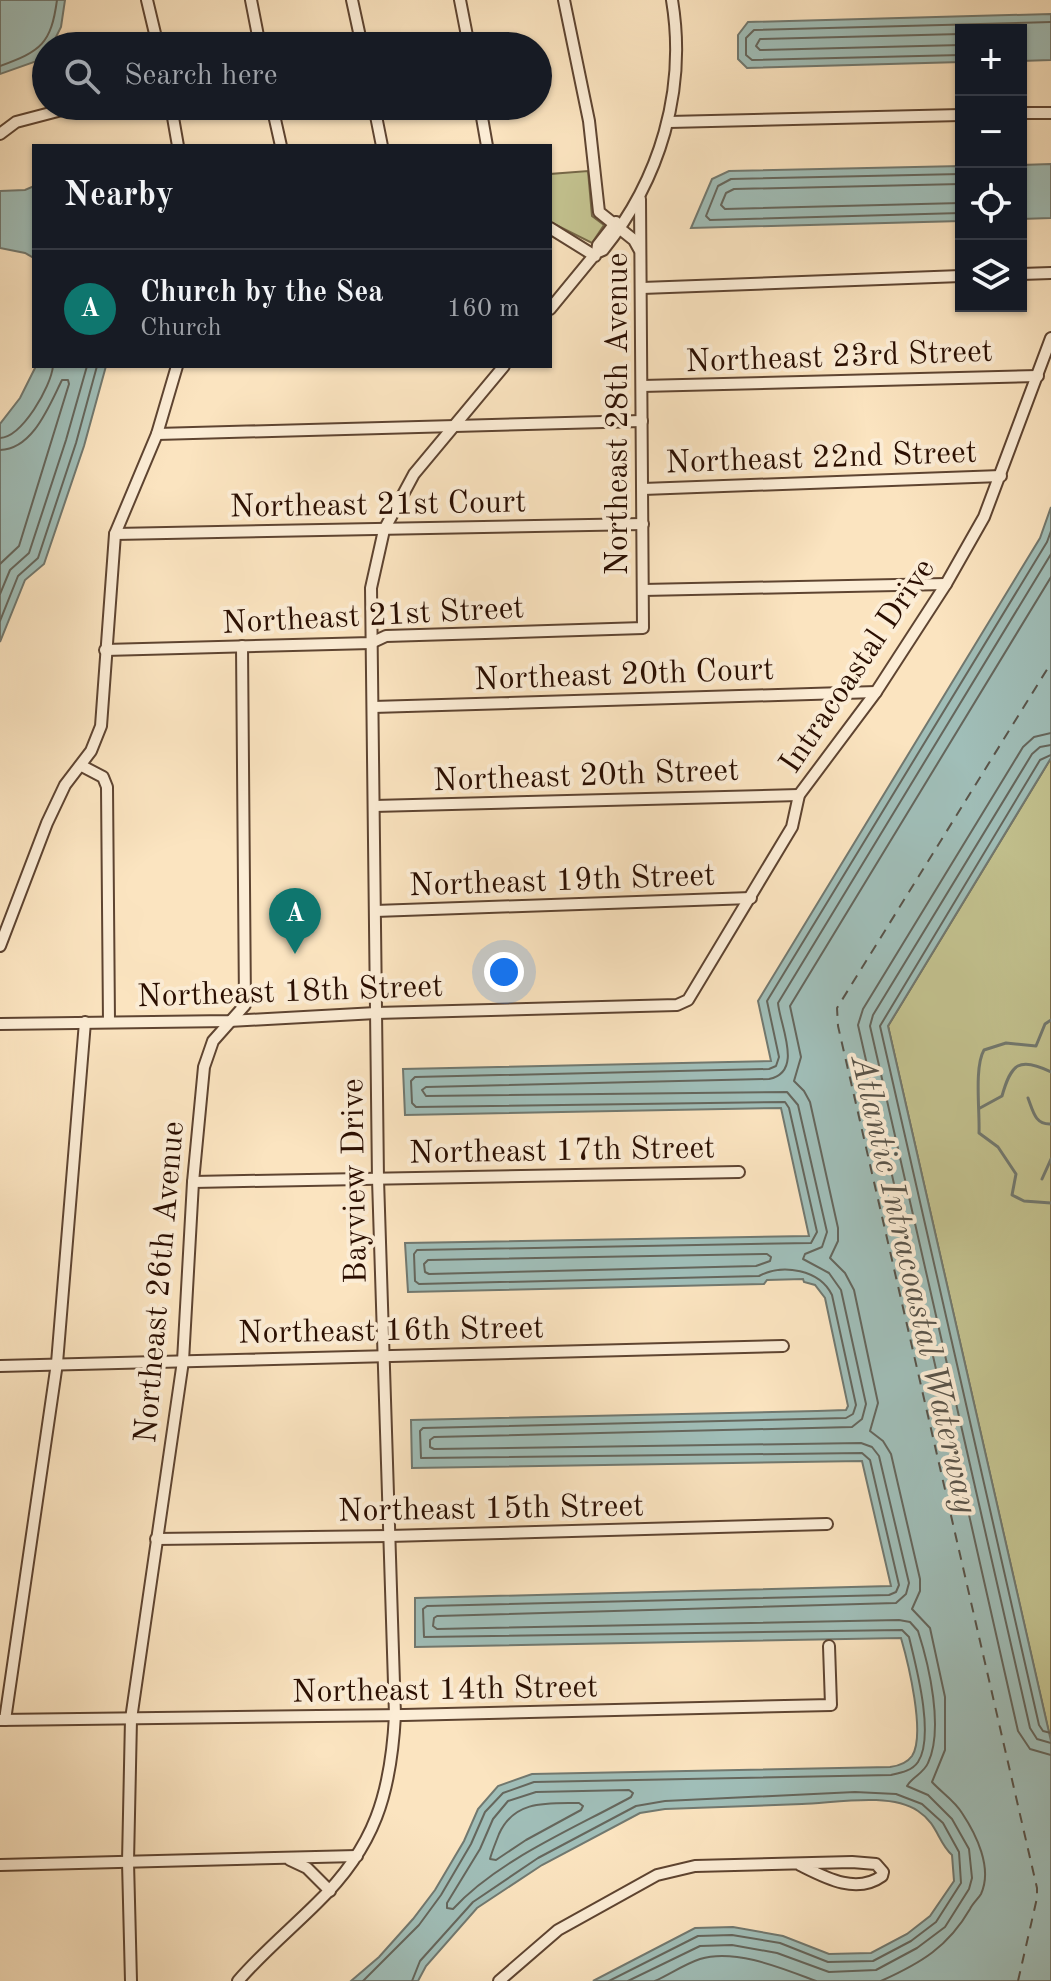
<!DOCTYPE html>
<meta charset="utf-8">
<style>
:root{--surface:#171b24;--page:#242831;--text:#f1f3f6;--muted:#9ea1a6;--line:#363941;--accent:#0f766e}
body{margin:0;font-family:"Old Standard TT",serif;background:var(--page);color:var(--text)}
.controls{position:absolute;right:24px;top:24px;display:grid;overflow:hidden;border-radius:0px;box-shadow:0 2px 6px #0004}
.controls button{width:72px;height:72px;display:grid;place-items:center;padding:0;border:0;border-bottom:2px solid var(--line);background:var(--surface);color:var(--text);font:40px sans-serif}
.you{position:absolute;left:504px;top:972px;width:28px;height:28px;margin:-20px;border:6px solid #fff;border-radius:50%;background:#1a73e8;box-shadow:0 0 0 12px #1a73e833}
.badge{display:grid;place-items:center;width:52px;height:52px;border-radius:50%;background:var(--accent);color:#fff;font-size:26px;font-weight:700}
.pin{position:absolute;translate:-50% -66px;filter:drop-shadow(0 2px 4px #0008)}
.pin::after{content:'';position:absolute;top:42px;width:28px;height:24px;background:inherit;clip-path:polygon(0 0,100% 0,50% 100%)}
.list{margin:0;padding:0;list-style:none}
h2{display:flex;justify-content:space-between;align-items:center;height:104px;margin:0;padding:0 32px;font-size:34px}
h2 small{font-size:26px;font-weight:400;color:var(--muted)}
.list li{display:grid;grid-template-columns:52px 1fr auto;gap:24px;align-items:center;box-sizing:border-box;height:120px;padding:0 32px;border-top:2px solid var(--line)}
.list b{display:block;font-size:30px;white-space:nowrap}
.list p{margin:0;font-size:26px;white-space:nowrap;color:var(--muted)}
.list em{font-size:26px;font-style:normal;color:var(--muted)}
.icon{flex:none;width:44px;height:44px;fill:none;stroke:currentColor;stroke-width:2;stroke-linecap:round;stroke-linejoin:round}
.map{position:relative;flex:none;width:1051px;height:1981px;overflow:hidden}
.search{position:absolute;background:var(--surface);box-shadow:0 2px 6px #0004;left:32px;top:32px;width:520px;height:88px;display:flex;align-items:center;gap:20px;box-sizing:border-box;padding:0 28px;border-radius:44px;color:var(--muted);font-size:30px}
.panel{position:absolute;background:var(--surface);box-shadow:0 2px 6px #0004;left:32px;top:144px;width:520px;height:224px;border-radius:0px}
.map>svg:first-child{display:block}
.green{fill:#c3c28f;stroke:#766848;stroke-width:2}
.water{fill:#a0beb8;stroke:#71786f;stroke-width:2}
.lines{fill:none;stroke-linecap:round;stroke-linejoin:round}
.shore{stroke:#65665c;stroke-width:2}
.stream{stroke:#71786f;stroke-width:3}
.ferry{stroke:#59544a;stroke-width:2;stroke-dasharray:10 8;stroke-linecap:butt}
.minor-casing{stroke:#5e4431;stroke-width:14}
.minor{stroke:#fcedd6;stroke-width:10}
.labels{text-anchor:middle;stroke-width:8;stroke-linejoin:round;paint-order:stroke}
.street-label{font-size:32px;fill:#2a0e01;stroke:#fcedd6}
.water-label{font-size:34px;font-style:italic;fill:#59544a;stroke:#fcedd6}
</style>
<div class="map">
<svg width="1051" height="1981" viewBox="0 0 1051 1981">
<rect width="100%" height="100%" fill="#fbe4c0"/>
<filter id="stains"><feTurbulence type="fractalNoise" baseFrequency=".0025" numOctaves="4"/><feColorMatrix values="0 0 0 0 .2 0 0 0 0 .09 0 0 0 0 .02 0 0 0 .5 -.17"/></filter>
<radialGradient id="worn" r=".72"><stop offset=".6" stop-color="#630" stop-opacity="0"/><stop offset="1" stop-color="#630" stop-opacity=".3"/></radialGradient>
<g class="green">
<path d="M588,171L592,216L604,225L592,243L550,222V174Z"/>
<path d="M1051,758V1742L888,1026Z"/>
</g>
<g class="water">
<path d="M0,0H65L61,27L53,43L46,46V51L37,61L0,74Z"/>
<path d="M1051,14V60L1021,61V30H961V62L747,68L738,59V35L748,22Z"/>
<path d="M1051,164V218L1021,219V165Z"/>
<path d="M961,166V221L691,228L712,179L729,171Z"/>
<path d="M34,186V258L25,253L0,248V191L25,190Z"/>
<path d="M36,366H106L84,446L44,564L25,580L0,642V424L20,398Z"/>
<path d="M1051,507V758L888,1026L1051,1741V1981H593L695,1928L733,1927L783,1936L829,1954L871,1953L907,1934L930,1916L954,1881L952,1855C938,1843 938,1824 918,1811C890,1792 835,1803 802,1804C757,1806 711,1807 665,1809L640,1813L542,1865L477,1908L426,1966L418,1981H351L379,1957L413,1919L435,1890L464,1841L478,1809L498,1786L532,1774L890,1767C898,1766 907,1763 912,1756C926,1735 908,1662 901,1638L415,1647V1598L891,1586L862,1461L412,1468L411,1420L817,1411L846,1410L848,1406L825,1298L815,1285L804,1282L803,1279L767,1280L764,1284L408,1292L405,1243L809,1236L781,1108L405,1115L403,1069L771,1061L758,1001L1040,538Z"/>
</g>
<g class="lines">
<g class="shore">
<path d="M961,34L760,39L756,46L760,50L961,45"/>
<path d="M961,55L752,60L746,55V38L754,30L1051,22"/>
<path d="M0,66C41,51 51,44 57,0"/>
<path d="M961,174L731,179L718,186L706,216L710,220L961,213"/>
<path d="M961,184L734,189L726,193L721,205L725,209L961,203"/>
<path d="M0,438C22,437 51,387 53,366"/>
<path d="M0,450C33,449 49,406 62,380H68L69,384L19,546L0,564"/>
<path d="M0,594L10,570L29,553L66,440L87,366"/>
<path d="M0,621L18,576L38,558L76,443L97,366"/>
<path d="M1051,733L1034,737L1023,747L863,1009L858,1025L1018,1731L1030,1749L1051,1755"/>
<path d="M1051,745L1040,747L1032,754L873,1015L870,1026L1030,1728L1037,1739L1051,1743"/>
<path d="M1051,755L1040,760L880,1026L1039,1725L1043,1731L1051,1733"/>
<path d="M767,1254L771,1257L770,1261L756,1266L429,1274L425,1272L424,1264L428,1260Z"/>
<path d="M629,1790L633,1793L631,1797C573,1829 498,1860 453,1909L447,1908V1903L480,1849L493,1819L508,1801L536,1792Z"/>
<path d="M579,1803L583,1806L581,1810L526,1840L496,1860L490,1859C492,1851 496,1842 499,1834C514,1800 547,1803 579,1803Z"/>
<path d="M363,1981L419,1925L441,1895L471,1844L485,1812L503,1793L534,1782L891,1775C900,1773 912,1771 918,1762C935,1736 916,1666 909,1637L902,1630L424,1637L423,1609L427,1606L889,1595L896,1592L899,1585L870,1460L862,1453L421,1458L420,1431L423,1428L846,1418L853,1414L856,1405L832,1295C820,1270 783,1263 759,1276L419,1284L415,1281L414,1254L417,1250L811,1243L817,1232L789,1108L785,1102L416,1107L412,1103L411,1081L415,1077L769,1069L776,1066L779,1057L767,1001L1047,542L1051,531"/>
<path d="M412,1981L420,1961L473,1902L538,1858L636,1806L665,1801L855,1792L896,1794L922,1804L943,1823L959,1852L961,1883L936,1922L911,1941L873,1961L828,1962L780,1943L732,1935L698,1936L609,1981"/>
<path d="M628,1981L700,1946L732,1945L777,1953L829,1972L876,1970L917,1948L945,1927L969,1889L972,1878L969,1849L952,1819L928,1795L907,1786C912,1777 924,1773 928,1763C944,1729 929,1665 918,1631L910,1622L899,1620L437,1629L433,1626L434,1618L437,1616L896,1603L906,1594L909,1583L879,1456L872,1447L861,1443L434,1449L430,1447V1440L434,1437L852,1427L862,1419L866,1404L841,1290L829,1273L803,1259L805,1254L822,1247L827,1232L798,1105L787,1092L426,1096L422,1090L426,1087L769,1079C804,1072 780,1026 778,1003L1051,554"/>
<path d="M655,1981C670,1974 685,1964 700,1959C735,1948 784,1969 816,1981"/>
<path d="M881,1981C921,1963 948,1947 970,1909C973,1903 978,1899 981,1894C993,1868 976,1834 962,1813C955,1801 941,1792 932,1782L945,1750V1697L930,1628L912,1609L920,1591V1579L891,1454L883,1441L870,1431L878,1403L854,1290L845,1273L830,1258L838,1241V1228L810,1102L804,1091L794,1081L801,1057L790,1006L1051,577"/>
</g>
<g class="stream">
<path d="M1051,1020L1045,1024L1036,1046L1006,1043L984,1050C974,1067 980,1112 979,1133L998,1147L1016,1174L1012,1195L1024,1201L1051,1203"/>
<path d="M1028,1098C1033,1111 1035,1125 1051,1124"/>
<path d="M980,1108L1002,1096C1011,1064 1019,1056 1051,1072"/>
<path d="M1042,1179L1051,1159"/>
</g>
<path class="ferry" d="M1018,1981L1037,1898V1888L838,1026L837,1008L1051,663"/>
<defs>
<g id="minor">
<path d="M147,0L158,46"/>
<path d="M251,0L260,46"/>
<path d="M352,0L362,46"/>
<path d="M460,0L469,46"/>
<path d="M564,0L589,121L599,212L634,240L639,249"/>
<path d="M171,106L178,146"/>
<path d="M272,106L281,146"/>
<path d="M374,106L382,146"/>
<path d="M480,106L487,146"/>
<path d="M1021,113H1051"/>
<path d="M669,122L961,115"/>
<path d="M0,134L16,122L77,106"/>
<path d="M550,228L595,256"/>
<path d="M597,252L598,245L616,222"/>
<path d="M1021,274L1051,273"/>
<path d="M642,288L961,276"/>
<path d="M550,309L596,253L603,250C660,180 687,90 672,0"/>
<path d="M642,386L1038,376"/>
<path d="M157,434L642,421"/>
<path d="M643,489L1001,476"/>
<path d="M115,534L643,524"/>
<path d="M643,590L946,584"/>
<path d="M105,650L371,643L386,636L643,628L640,199"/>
<path d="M373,707L876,692"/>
<path d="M82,766L103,777L107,787L109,1022"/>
<path d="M374,806L799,795"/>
<path d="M375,911L751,898"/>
<path d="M0,946L47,823L65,785L91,751L101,726L115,534L157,434L177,366"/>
<path d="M0,1024L229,1021L376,1013L677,1005L688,1000L792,827L799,795L876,692L946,584L984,517L1051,338"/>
<path d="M193,1182L739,1172"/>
<path d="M0,1366L783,1346"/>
<path d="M156,1539L389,1536L827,1524"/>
<path d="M0,1720L404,1715L831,1705L829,1646"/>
<path d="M5,1720L57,1363L85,1022"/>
<path d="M290,1860L307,1868L330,1891"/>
<path d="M0,1865L357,1856"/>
<path d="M131,1981L128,1862L131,1719L183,1361L193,1182L204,1067L213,1041L245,1005L242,646"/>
<path d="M238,1981C262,1953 291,1929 317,1903C375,1847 391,1793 395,1715L378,1179L371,588L384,530L414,474L504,366"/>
<path d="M499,1981L558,1930L657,1875L695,1866L852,1862L876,1864L883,1872L882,1876C856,1895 824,1877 800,1865"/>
</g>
</defs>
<use href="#minor" class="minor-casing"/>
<use href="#minor" class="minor"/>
</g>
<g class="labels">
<g class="street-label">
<text transform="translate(839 355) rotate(-2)" y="11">Northeast 23rd Street</text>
<text transform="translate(616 414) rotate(-90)" y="11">Northeast 28th Avenue</text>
<text transform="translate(821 456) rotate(-2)" y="11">Northeast 22nd Street</text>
<text transform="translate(378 503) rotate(-1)" y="11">Northeast 21st Court</text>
<text transform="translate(373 614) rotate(-3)" y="11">Northeast 21st Street</text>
<text transform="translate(856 665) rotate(-56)" y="11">Intracoastal Drive</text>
<text transform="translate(624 673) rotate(-2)" y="11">Northeast 20th Court</text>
<text transform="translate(586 774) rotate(-2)" y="11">Northeast 20th Street</text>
<text transform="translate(562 879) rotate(-2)" y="11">Northeast 19th Street</text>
<text transform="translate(290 990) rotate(-2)" y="11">Northeast 18th Street</text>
<text transform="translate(562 1149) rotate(-1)" y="11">Northeast 17th Street</text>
<text transform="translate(353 1181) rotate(-91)" y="11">Bayview Drive</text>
<text transform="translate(158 1282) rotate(-85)" y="11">Northeast 26th Avenue</text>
<text transform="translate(391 1329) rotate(-1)" y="11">Northeast 16th Street</text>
<text transform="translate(491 1507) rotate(-1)" y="11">Northeast 15th Street</text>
<text transform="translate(445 1688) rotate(-1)" y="11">Northeast 14th Street</text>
</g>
<g class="water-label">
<text transform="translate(916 1284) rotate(77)" y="12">Atlantic Intracoastal Waterway</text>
</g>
</g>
<rect width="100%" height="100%" filter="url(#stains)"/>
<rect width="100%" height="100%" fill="url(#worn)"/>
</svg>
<div class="controls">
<button>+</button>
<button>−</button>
<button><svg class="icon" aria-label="locate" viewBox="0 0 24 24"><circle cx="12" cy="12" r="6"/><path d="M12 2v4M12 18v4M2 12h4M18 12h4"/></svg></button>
<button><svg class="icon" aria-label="layers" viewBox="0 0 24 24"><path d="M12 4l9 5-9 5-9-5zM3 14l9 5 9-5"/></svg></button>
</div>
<div class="you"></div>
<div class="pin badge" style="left:295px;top:954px">A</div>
<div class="search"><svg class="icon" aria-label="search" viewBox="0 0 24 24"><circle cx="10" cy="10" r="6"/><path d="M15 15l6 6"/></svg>Search here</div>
<section class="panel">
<h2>Nearby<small></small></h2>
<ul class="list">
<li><span class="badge">A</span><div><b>Church by the Sea</b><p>Church</p></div><em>160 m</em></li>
</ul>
</section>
</div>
